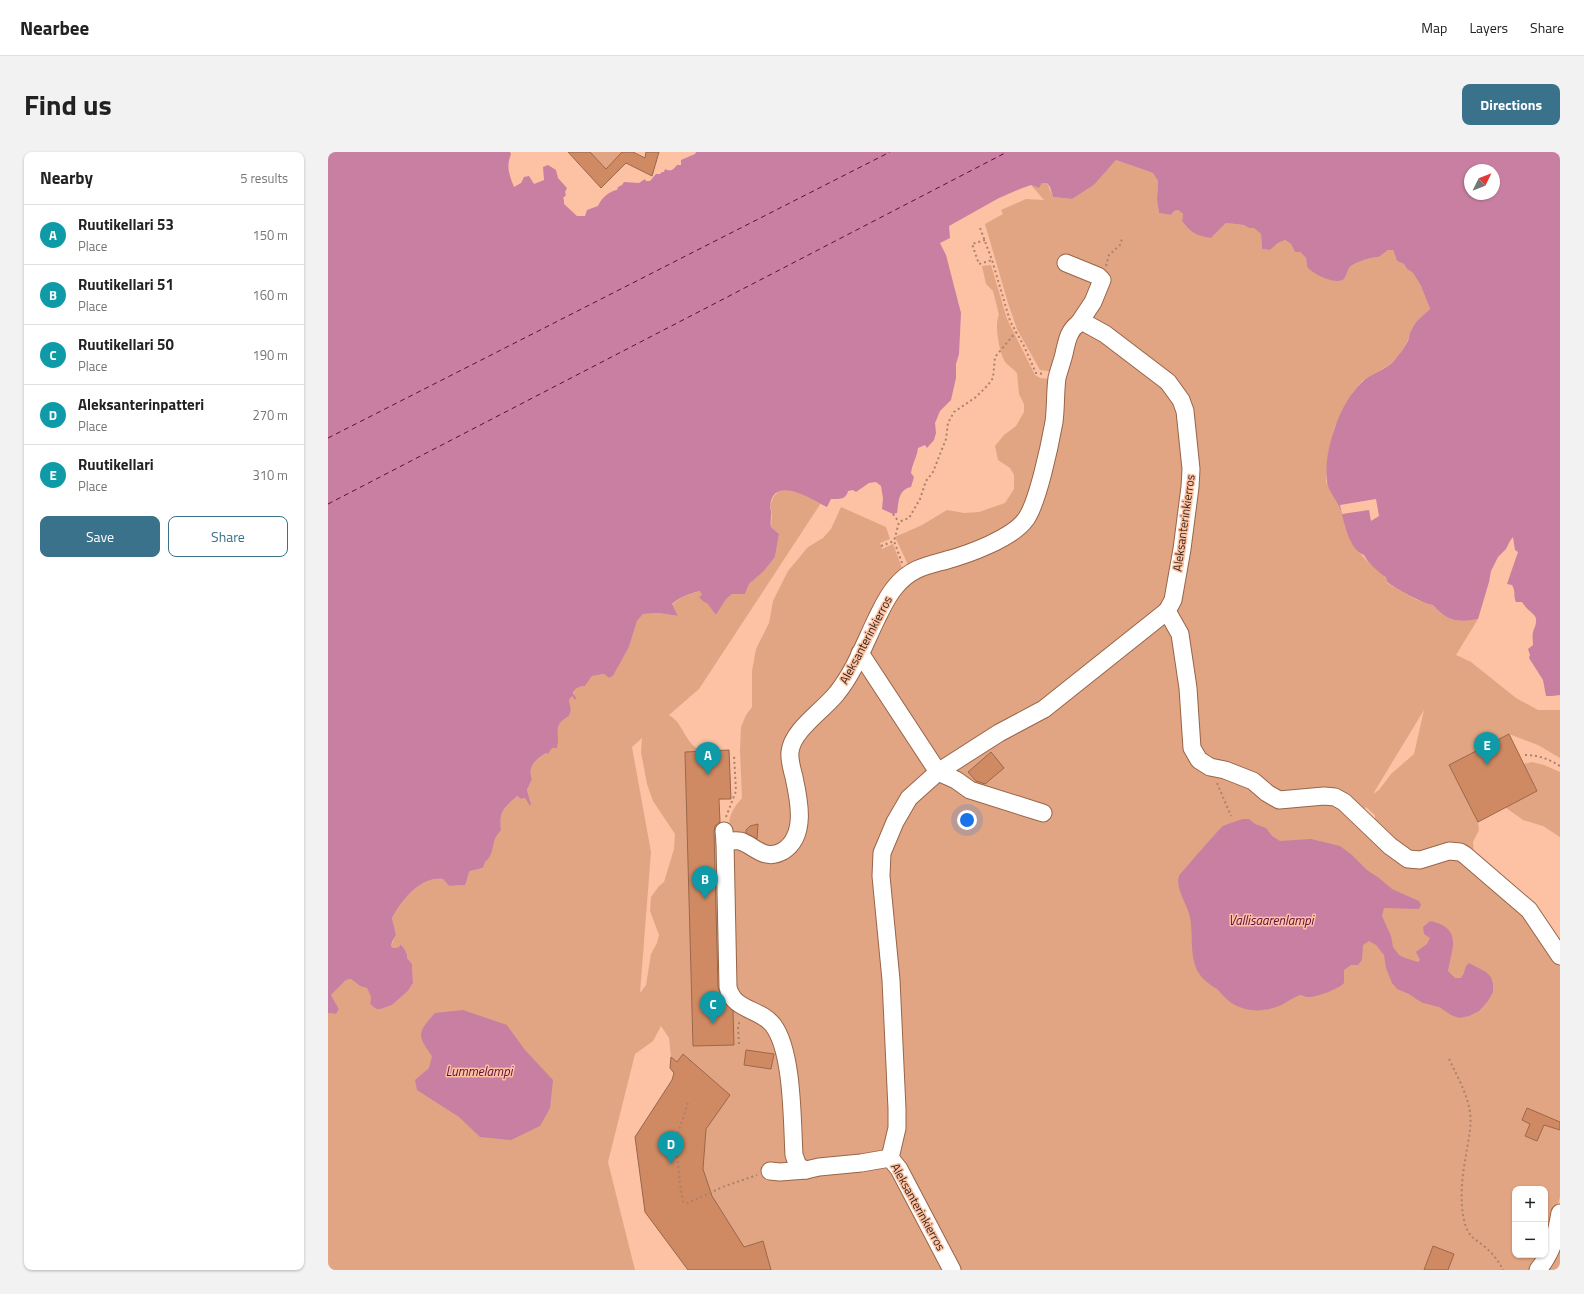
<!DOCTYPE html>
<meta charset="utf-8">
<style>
:root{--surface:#fff;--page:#f2f2f2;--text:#222;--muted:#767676;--line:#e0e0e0;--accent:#3a728c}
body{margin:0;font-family:"Titillium Web",sans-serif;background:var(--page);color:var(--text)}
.controls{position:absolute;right:12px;bottom:12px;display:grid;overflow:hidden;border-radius:8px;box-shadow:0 1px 3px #0004}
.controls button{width:36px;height:36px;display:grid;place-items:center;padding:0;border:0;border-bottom:1px solid var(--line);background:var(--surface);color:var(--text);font:20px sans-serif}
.compass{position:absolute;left:1136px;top:12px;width:36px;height:36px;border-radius:50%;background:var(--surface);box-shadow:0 1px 3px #0004;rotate:47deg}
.you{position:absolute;left:639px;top:668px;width:14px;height:14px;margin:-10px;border:3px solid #fff;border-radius:50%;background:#1a73e8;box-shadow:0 0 0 6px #1a73e833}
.badge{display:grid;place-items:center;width:26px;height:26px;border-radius:50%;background:var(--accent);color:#fff;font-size:13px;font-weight:700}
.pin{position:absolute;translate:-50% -33px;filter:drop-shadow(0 1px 2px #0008)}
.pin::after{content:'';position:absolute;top:21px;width:14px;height:12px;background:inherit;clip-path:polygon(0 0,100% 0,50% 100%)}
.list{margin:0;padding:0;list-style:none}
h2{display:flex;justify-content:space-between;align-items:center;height:52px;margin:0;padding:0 16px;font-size:17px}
h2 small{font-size:13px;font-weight:400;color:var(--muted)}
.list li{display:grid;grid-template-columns:26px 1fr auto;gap:12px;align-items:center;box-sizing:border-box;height:60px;padding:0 16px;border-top:1px solid var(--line)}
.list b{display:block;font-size:15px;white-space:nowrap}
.list p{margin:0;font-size:13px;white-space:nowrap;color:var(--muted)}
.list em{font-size:13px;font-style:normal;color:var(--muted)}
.actions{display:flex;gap:8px;padding:12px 16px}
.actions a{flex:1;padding:9px 0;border:1px solid var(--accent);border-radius:8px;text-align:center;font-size:14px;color:var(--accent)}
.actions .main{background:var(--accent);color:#fff}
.map{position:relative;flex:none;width:1232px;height:1118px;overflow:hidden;border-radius:8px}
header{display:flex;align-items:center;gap:24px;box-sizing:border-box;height:56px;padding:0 20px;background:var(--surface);border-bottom:1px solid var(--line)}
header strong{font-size:19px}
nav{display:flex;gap:22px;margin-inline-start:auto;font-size:14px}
.intro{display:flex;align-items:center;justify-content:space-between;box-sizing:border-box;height:96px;padding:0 24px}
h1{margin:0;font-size:28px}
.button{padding:10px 18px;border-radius:8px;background:var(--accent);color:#fff;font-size:14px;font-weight:700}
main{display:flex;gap:24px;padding:0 24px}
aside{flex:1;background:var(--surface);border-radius:8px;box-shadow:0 1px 3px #0004}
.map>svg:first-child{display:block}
.green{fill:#e2a583;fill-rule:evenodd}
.water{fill:#c87fa1;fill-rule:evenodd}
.pier{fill:#fcc2a3}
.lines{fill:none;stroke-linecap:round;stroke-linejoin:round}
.ferry{stroke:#630a40;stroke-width:1;stroke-dasharray:5 4;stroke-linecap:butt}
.building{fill:#cf8a63;stroke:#9b674a}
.minor-casing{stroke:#986548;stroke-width:19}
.path{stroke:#ac816a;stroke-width:2;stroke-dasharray:2 3;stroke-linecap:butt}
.minor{stroke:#fff;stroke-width:17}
.labels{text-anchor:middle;stroke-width:3;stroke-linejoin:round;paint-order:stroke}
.street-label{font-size:12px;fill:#392317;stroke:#fcc2a3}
.water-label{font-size:13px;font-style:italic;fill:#630a40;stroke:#fcc2a3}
</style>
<header>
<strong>Nearbee</strong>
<nav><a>Map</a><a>Layers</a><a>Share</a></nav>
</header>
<div class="intro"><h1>Find us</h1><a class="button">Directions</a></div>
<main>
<aside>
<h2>Nearby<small>5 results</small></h2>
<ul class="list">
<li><span class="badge" style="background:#0f9aa8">A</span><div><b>Ruutikellari 53</b><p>Place</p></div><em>150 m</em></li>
<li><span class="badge" style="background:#0f9aa8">B</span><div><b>Ruutikellari 51</b><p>Place</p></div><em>160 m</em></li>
<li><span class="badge" style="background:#0f9aa8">C</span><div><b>Ruutikellari 50</b><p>Place</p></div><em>190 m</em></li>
<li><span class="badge" style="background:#0f9aa8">D</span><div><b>Aleksanterinpatteri</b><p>Place</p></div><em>270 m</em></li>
<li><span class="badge" style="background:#0f9aa8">E</span><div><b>Ruutikellari</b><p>Place</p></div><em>310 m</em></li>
</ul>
<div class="actions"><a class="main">Save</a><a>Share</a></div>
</aside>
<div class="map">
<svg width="1232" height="1118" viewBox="0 0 1232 1118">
<rect width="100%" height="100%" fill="#fcc2a3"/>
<g class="green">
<path d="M262,0H294L278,17Z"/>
<path d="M788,8L825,21L830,29L829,48L831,61L843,63L846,59L850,58L855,62L854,69C862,80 868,84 883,86L898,71L916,73L921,76L926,75L933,82L934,97L942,98L950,91L957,88L963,92L967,100H972L978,106L979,115C986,122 1006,132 1015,128C1018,125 1019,120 1021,116C1026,110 1044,105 1051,105L1060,98H1065L1069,109L1076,112L1079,117L1085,121L1093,134L1102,157L1084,176L1079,190L1070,205L1061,213L1044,223L1034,229L1024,241L1006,276L1000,302L998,330L1012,353L1023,390L1037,407L1052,421L1058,425L1059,431L1089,448C1095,449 1099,453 1105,453C1119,469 1129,471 1150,467L1128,503L1143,510L1188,546L1210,558H1232V606L1210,593L1181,582L1121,613L1150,670L1151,678L1145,690L1146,704C1141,700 1134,693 1128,693C1114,692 1102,703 1088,701C1072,698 1058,683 1047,673V663L1038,655L1029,669L1055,696L1080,712H1097L1131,705L1195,760L1232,815V1045L1217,1094V1037H1187V1103H1211L1202,1118H360L317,1060L307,985L344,928L346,921L342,916L343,905L341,886L333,874L325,889L307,902L280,1010L307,1118H0V861L8,862L11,857L3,843L18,828L23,827L32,834L39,835L43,845L42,852L48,857H53L64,853L80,839L85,831L84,812L79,806C80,802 76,795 72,792L71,795L65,796L63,794L68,783L64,766C74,748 92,724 115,727L121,734L137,733C140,728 139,723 142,719L155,716L157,710C165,704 164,696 167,687C168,684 171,681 173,678C171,659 175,657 189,644L193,647L197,646L202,653L203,652L199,638L204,627C199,615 208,607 218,601H220L224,596H229C233,581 223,574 241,564L243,558L241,548L244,544L247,547C247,545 246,544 246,542C245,536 253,534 257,534L264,524L276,522L281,526L285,524L301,495L309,469L315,462L331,461L350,464L344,453C353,444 361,442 373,439L374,443L372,445L376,450H379L388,463L398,446L404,442H417L421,432L435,420L447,405L451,382L443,375L444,362L442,353L446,344L451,339L456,337L473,341L493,351L371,537L341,563C356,571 357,594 375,599C382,601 394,598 401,598L403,647L391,648L396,838C400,843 406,854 410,858C416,863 431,865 439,873C458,892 463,986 462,1013L458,1014L460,1025L481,1026L475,1011L473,1010L469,1003C468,968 470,906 452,877C448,870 443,865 437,861C427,855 412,853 406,842C403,836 403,828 402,821L405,699L412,696C428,705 439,713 457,704C464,701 467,697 470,691C486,659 463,631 467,600C468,594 471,588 475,583L516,539L531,514L560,452L573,434L590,420L615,415L661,399L685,387L701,374L713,352L729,275L733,237L743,188C746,179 753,176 757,168L750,166L741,172L736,185L727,220L712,218L689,177L680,151L657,72L675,62L673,58L698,47L716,48L703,33L711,36L714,31H719L725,45L744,47L766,33ZM1096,558L1086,602L1063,622L1051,638L1045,642ZM314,586L313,600L319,632L325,649L347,682L346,697L336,730L331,734L323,745L322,759L331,783L329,791L323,802L318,833L312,841L323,700L304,595Z"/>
<path d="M663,113L679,167L707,223L712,226L721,227L722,262L711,298L708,322L700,350L686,368L662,384L582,417L567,385L594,373L619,358L636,361L651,360L677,351L686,337V323L682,316L670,308L667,294L676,283L688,274L696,260V252L691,242L689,221C686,217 680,214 677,210C671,200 666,172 671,163L665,139L658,132L654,114Z"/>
<path d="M513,355L558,375L562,387L552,391L554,397L565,392L576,421L514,530L471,577L467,668L458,692L434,698L401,678C400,665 405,656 414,646L412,599L413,575L418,563L424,555V519L428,497L441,471L445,449L460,419L480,395L495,386L503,377Z"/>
<path d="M1204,610L1216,613L1232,620V685L1215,674L1195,668L1177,655L1209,639L1196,612Z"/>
<path d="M1232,1094V1118H1217Z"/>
</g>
<g class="water">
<path d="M0,0H182L183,2C178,14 181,23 186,35L193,31L196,25L201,24L206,32L216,28L215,15L220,13L228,18L230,26L239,36L237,40L238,43L235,46L236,48V52L249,64H257L259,58L270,54C274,45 282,39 289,38L290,35L294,33L296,30L311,31L317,27L318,29H322L328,22H332L334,20H336L337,17C343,20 345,18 349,13H353V8L367,2L368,0H1232V543L1224,544H1218L1215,528L1201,506L1202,503L1200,497L1205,493C1205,489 1204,484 1205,480C1207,474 1211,467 1205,462C1201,458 1197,455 1194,450H1188C1185,444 1188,439 1184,433L1179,432L1190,400L1187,398L1185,385L1182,389L1178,397L1170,405L1163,419L1161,430L1150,467C1129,471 1119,469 1105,453C1097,453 1067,436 1059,430L1058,425C1052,422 1039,410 1036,403C1021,397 1017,373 1013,359C1010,349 999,338 999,329C995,299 1012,251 1033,231C1043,221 1056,219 1066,209C1071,203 1076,196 1080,189C1081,185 1082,179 1085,175C1089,168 1096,163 1102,157L1093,134L1085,121L1079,117L1076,112L1069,109L1065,98H1060L1051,105C1044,105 1026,110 1021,116C1019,120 1018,125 1015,128C1006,132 986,123 979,115L978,106L972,100H967L963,92L957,88L950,91L942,98L934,97L933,82L926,76H921L916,73L898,71L883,86C868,84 862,80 854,69L855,62L850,58L846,59L843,63L831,61L829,48L830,29L825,21L788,8L766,33L744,47L725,45L722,35L719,31H714L711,36L703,33L692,37L671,46L621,74L622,86L612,91L618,103L633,161L631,202L628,212V226L623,248L612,259L607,271L608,281L606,288L599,296L597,293L590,296C589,305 584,312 583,321L586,325L583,335C570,338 571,349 569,361L565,362L554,357L555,346L553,334L548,330L541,331L528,340L525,338L520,339C518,348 511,347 503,347L499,355C484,347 445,322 442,354C442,357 444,360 443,363C443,367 442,371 443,375L451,382L447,405L435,420L421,432L417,442H404L398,447L388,463L379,451L376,450L371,445L374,443L372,439C361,442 353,444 344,452L350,464L331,461L315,462L309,469L301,495L285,524L281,526L276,522L264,524L257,534C252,534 247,536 245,541L248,546L247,548L244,544L241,548L243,558L241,564C223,574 233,581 229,596H224L220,602L218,601C208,607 199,615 204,627L199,638L203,652L202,654L197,646L193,647L189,644C175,657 171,659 173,678C171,681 168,684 167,687C164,696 165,704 157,710L155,716L142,719C139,723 140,728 137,733L121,734L115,727C92,724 74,748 64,766L68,783L64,790L63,794L65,796L71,795L72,792C76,795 80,802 79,806L84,812L85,831L80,839L64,853L53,857H48L42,852L43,845L39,836L32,834L23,827L18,828L3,843L11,857L8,862L0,861ZM1142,18H1166V42H1142Z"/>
<path d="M915,667H921L927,672L938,676L944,684L952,689L983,687L1012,694L1024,703L1039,718L1051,726L1064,737L1091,749L1093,753L1091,757L1056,756L1054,764L1063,784L1065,795L1071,803L1077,806L1090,810L1092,808L1088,800L1099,792L1102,786L1096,782L1095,775L1102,769C1135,776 1124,796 1120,819L1127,826H1133L1136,821L1138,814L1141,811L1158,820L1163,825L1165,832V840L1160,849L1151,859L1141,864L1131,866L1123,863L1111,855L1095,851L1088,847L1081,842L1069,837L1064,831L1058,816L1056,803L1048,793L1041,789L1035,793L1034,808L1030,813H1023L1016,818V831C1011,837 987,846 979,845C977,845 975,843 972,843C966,845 962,848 957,851C939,861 918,861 902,850C897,846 893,841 889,837C879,831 870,824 867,813C862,797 865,781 862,765C859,752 847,736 851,724C853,721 892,676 895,674C901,671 909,669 915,667Z"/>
<path d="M135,858L179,873L197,898L225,928L222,956L212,974L183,988L152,985L131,965L89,938L87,928L101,916L104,904C89,883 89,881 107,861Z"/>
</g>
<path class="pier" d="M1048,347L1051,364L1043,369L1041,358L1014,362L1012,353Z"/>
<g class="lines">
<g class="ferry">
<path d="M0,286L562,0"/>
<path d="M0,352L679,0"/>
</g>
</g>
<g class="building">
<path d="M240,0H262L278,17L294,0H305L317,6L318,0H331L324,24L298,11L273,36Z"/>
<path d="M1181,582L1209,639L1150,670L1121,613Z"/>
<path d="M401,598L403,647H391L392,670L387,674L386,680L390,835L395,849L405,859L406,893L365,894L357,600Z"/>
<path d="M663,600L676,616L657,632L648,629L640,620Z"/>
<path d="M430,672L429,687L418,681V678L422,674Z"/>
<path d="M418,898L446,902L443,917L416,913Z"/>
<path d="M355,902L402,943L378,977L375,1017L384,1044L416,1095L435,1089L443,1118H360L317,1060L307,985L344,928L346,921L342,916L343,905L349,910Z"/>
<path d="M1199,956L1232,970V978L1216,973L1209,989L1197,984L1202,972L1194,968Z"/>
<path d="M1105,1094L1126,1102L1120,1118H1096Z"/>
</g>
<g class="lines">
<defs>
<g id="minor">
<path d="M738,111L770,124L774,128L765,150L751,171"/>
<path d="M532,501L610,620L628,628L642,638L715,661"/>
<path d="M396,679L397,690L400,835C405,859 432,856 445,873C465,899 464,969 466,1003L470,1014L478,1018L491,1015L533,1011L562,1006"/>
<path d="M397,690C402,689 407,688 412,689C426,693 436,710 455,699C479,684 471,648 466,625C464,617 461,608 462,600C464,578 496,558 509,541C526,520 536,493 548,468C554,456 559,444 568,434C583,416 598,414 619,408C641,402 685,386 698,367C710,350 722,292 726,270C728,255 727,241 729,226C731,218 734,210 736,202C739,189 740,179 751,171H757L777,182L840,230L853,248L857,259L863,317L862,335L854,397L845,448L839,459L852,482L860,536L864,596L871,608L882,615L897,618L925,629L939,641L951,648L996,644L1007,645L1016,650L1062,694L1080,707L1092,708L1121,699L1132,700L1137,703L1201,758L1232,804"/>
<path d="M562,1006L569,976V957L563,828L553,724L554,701L567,670L581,646L610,620L671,581L716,557L839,459"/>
<path d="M562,1006L571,1017L624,1118"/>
<path d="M442,1019L452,1020L478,1018"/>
<path d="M1210,1118C1226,1097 1227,1086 1232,1061"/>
</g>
</defs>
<use href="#minor" class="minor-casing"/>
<g class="path">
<path d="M652,76L664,108L682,169L696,194L708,221L717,222"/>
<path d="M657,88L644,92L651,112L664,108"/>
<path d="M778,114L781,103L792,93L794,87"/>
<path d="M565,362L571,370"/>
<path d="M553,394L566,389"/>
<path d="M574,411L566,389L571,370L581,366L592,347L598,329L605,320L618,287L620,271L626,260L648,245L660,233L665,226L667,205L688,180"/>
<path d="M1197,603C1210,603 1221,607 1232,614"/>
<path d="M889,631L903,664"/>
<path d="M398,665L408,639L406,603"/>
<path d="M411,892L410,875L412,868"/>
<path d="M1121,907C1129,924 1139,941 1142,960C1144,975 1140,989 1138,1003C1134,1025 1131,1050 1137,1072C1141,1085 1147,1087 1156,1094C1164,1101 1171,1109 1175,1118"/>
<path d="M360,951L348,987L352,1033L355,1050L360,1051L397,1034L429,1023"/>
</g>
<use href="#minor" class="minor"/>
</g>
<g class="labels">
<g class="street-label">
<text transform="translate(856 371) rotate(-82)" y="4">Aleksanterinkierros</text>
<text transform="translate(538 488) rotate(-62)" y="4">Aleksanterinkierros</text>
<text transform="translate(590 1055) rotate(61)" y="4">Aleksanterinkierros</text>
</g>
<g class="water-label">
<text x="943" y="773">Vallisaarenlampi</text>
<text x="151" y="924">Lummelampi</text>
</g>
</g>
</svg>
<div class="controls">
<button>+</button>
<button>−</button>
</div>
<svg class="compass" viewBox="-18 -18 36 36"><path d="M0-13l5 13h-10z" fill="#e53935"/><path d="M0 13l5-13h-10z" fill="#767676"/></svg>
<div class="you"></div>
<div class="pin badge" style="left:380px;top:623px;background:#0f9aa8">A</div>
<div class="pin badge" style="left:377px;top:747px;background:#0f9aa8">B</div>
<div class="pin badge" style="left:385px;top:872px;background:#0f9aa8">C</div>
<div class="pin badge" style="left:343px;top:1012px;background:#0f9aa8">D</div>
<div class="pin badge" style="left:1159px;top:613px;background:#0f9aa8">E</div>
</div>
</main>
